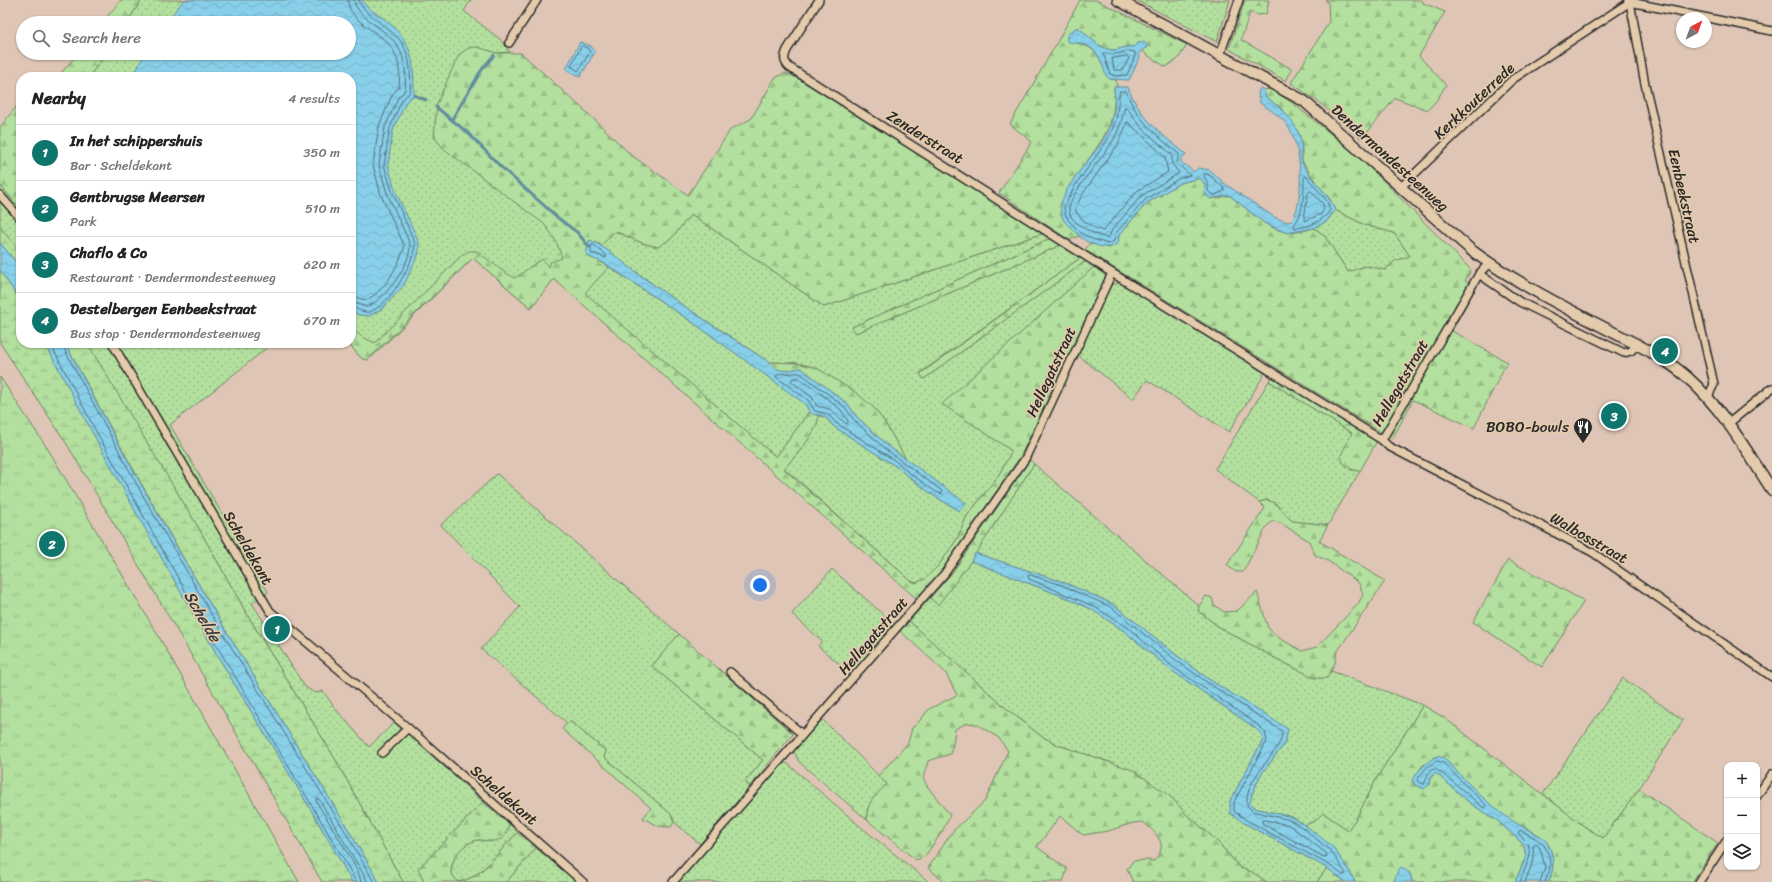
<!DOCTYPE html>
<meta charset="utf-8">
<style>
:root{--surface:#fff;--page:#f2f2f2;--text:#222;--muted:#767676;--line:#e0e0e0;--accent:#0f766e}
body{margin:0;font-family:Sriracha,sans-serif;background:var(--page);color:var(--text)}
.controls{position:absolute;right:12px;bottom:12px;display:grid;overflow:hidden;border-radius:8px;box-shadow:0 1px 3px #0004}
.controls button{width:36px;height:36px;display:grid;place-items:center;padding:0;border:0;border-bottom:1px solid var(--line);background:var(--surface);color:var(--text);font:20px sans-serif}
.compass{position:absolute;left:1676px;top:12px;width:36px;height:36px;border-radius:50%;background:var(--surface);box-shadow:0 1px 3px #0004;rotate:41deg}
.you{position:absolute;left:760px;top:585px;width:14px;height:14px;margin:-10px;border:3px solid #fff;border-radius:50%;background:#1a73e8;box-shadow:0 0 0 6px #1a73e833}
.badge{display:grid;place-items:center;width:26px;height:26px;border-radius:50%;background:var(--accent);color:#fff;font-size:13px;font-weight:700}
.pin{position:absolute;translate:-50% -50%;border:2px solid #fff;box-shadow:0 1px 4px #0006}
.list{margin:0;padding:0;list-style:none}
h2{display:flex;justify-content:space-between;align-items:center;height:52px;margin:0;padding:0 16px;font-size:17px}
h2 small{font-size:13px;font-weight:400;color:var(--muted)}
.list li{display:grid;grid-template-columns:26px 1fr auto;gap:12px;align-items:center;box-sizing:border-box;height:56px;padding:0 16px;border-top:1px solid var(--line)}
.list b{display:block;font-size:15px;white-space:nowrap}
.list p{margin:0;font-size:13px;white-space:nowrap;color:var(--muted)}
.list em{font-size:13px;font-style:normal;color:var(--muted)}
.icon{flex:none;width:22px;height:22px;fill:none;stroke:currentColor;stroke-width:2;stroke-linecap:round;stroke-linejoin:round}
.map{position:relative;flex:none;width:1772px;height:882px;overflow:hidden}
.search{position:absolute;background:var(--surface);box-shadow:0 1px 3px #0004;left:16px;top:16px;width:340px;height:44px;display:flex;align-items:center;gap:10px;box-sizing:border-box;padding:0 14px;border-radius:22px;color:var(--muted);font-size:15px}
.panel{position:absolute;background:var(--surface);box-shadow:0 1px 3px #0004;left:16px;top:72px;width:340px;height:276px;border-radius:16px}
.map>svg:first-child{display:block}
.grass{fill:url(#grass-dots);stroke:#6f8664}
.forest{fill:url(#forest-firs);stroke:#6f8664}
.wetland{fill:url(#wetland-marsh);stroke:#6f8664}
.park{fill:url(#park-tufts);stroke:#6f8664}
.water{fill:url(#water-waves);stroke:#638d9d}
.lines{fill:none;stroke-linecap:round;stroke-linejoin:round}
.shore{stroke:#506d77;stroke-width:1}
.stream{stroke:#638d9d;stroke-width:3}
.minor-casing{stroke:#2b2b2b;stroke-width:10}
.secondary-casing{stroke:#2b2b2b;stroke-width:13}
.minor{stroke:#e3cbac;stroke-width:7}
.secondary{stroke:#e3cbac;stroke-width:10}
.labels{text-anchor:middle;stroke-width:3.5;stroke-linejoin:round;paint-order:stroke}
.street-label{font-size:15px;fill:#2b2b2b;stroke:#e3cbac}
.poi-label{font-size:15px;fill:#2b2b2b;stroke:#e3cbac;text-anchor:end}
.water-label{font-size:16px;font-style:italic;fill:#343b3e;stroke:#e3cbac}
</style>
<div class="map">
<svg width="1772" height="882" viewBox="0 0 1772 882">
<defs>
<pattern id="grass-dots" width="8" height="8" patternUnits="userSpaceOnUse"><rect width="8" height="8" fill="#b3e09e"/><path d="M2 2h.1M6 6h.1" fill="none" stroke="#9ac088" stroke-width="1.8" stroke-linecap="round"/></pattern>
<pattern id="forest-firs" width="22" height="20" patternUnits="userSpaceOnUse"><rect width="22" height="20" fill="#b3e09e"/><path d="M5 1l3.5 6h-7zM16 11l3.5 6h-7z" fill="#9ac088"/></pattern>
<pattern id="wetland-marsh" width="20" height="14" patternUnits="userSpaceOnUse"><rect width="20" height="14" fill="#b3e09e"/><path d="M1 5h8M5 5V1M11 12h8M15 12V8" fill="none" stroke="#9ac088"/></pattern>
<pattern id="park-tufts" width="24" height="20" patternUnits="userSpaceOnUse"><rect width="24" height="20" fill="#b3e09e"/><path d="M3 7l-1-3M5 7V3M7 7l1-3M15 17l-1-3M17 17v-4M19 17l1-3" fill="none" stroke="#9ac088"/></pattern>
<pattern id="water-waves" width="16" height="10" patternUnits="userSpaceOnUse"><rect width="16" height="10" fill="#88cfe9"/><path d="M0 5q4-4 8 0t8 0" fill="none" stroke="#76b2c8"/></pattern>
</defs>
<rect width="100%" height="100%" fill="#dec5b5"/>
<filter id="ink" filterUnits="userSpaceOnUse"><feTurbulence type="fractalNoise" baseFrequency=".025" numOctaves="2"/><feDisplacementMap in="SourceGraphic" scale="8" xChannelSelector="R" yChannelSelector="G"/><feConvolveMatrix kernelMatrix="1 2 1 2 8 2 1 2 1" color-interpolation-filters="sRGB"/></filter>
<g filter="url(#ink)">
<g class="grass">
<path d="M142,0H471L464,11L502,41L510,52L497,53L585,247L554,279L531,308L473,258L374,355L367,360L361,358L348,343H351V77H89L106,53H349V23H126Z"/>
<path d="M1136,0H1230L1217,42Z"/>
<path d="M0,185L21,209V253L0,227Z"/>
<path d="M1335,210L1365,225L1394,233L1410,256L1395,261L1385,270L1366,266L1348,272L1324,235L1314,228L1327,221Z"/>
<path d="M691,214L824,307L1044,233L1051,238L852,327L856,333L1061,245L1080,258L920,373L924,379L1086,261L1094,267L943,404L1012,451L998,476L967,516L957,539L939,565L925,579L916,583L911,581L784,468C797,454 815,436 819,416L825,417L833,426L895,466L934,496L960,511L965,503L906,459L884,421L872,406L817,368L797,363L769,362L669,296L601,246L614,231L642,243L658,247Z"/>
<path d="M609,267L695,324L806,404L809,412L776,457L584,293Z"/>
<path d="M1121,283L1265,373L1229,432L1147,380L1133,399L1078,355L1110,286L1114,284Z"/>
<path d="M86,343H273L170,425L268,592L252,603L305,687L315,693L323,691L334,707L369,747L395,722L483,802L418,869L424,882H403L334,757L248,616L198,527Z"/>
<path d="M1269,381L1352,433L1351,470L1360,471L1328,525L1292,521L1275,503L1267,500L1259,502L1215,469Z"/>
<path d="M1034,464L1199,606L1198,611L1219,627L1277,659L1315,678H1327L1331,671L1423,705L1378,776L1357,817L1348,830L1323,813L1315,821L1305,825L1292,817L1254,808L1250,803L1252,794L1260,776L1285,743L1287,729L1210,680L1179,657L1113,604L1063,582L975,553Z"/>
<path d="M497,474L679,634L652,666L763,760L745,782L750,786L700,844L674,822L671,814L604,757L606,751L571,722L567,723L481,649L520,607L441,525Z"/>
<path d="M971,561L1067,598L1091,609L1124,631L1171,670L1255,728L1261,734L1263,740L1230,801L1244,823L1327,868L1317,882H1267L1252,872L1240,868L1217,841L1186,814L1171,797L1110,762L1058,745L1041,736L1008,710L909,621L930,598L938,604Z"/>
<path d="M832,569L895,625L851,674L818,646L822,641L792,614Z"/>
<path d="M1623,678L1683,720L1639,789L1603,838L1585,827L1543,794Z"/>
<path d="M822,719L887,784C875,797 866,801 867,820L799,762L794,751Z"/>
<path d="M785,763L788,764L861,827L929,882H677L780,765Z"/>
<path d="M509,824L518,833C498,849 485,877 458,882L451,874C451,859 462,842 478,840C483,839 487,842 491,841C496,841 503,834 507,831Z"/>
<path d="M536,848L577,882H506Z"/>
</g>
<g class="forest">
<path d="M121,0H142L126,23H102Z"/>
<path d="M1080,0H1096L1187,45L1178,59L1166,67L1147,55L1143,51L1148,46L1140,42L1133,47C1126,46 1121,49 1114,50C1099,50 1089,35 1077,27L1067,35L1070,42C1100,46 1097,57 1110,79L1116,80L1117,87H1114C1118,131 1093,149 1072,183C1067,192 1064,204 1061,214L1066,223L1079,236L1069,240L999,193L1032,142L1010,124L1054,48Z"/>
<path d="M1245,0H1269L1266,14L1258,15L1250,12L1241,40L1292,69L1286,81L1229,49Z"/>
<path d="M1325,0H1422L1423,3L1445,12L1419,56L1446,85L1436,101L1428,110L1395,98L1362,139L1320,103L1291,83L1329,22L1328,2Z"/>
<path d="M477,47L497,53H521L594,119L631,155L688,195L731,129L751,119L775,78L785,73L797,78L1044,233L824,307L691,214L672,238L658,247L642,243L615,231L601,246L596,241L589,257L596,259L609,267L585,293L776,457L809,412L819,416C815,437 797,453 784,469L911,581L916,583L925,579L939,565L957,539L967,516L998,476L1012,451L942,404L1094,267L1106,276L1020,457L943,569L918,600L554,279L531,308L473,258L367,360L361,358L348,343H351V328L362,337L375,343L462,255L469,251H477L504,272L515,278C525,272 532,264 543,259L548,267L551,262L562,258C558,244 553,235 544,224L444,149L434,137L437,104L453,67L459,55L468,48Z"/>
<path d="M78,53H106L89,77H58Z"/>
<path d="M1271,89L1291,102L1361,158L1471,270L1465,281L1476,286L1452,331L1507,362L1474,428L1413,400L1392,439L1085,250L1090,243L1109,248L1118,243L1119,235L1147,203L1180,183L1201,178L1216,199L1229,195C1247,208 1264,228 1286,232C1295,234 1306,230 1314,228L1324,235L1348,272L1366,266L1385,270L1395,261L1410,256L1394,233L1365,225L1335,210L1330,199L1315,181L1302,161V149L1300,136L1281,108L1265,97L1264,90Z"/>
<path d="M21,101V209L0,185V127Z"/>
<path d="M1051,238L1061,245L856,333L852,327Z"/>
<path d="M1080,258L1086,261L924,379L920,374Z"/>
<path d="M769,362L797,363L817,368L855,392L872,406L884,421L906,459L887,445L857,417L848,404L801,368C787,370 779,375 769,362Z"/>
<path d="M1272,376L1377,441L1360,471C1350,470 1342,466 1341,455L1352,433L1269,381Z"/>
<path d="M1030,460L1034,464L971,561L938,605L930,598L952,573Z"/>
<path d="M1267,500L1275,503L1292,521L1328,525L1319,541L1385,581L1337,652L1335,663L1327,678H1315L1277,659L1219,627L1198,611L1199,606L1206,596L1212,598L1214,605L1224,612L1237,611L1257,592L1268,628L1279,638L1302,651L1317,647L1358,604L1363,595L1359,583L1328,561L1315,555L1309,541L1282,524L1273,521L1267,526L1243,572H1236L1227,565L1265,508L1259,502Z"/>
<path d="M1508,560L1584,601L1542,667L1473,622Z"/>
<path d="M909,621L1008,710L1041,736L1058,745L1133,770L1171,797L1186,814L1217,841L1240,868L1252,872L1267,882H1133L1127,869L1133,861L1146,860L1154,861C1170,844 1156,833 1143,822L1133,823L1108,831L1083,835L1060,816L1037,847L1067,869L1063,882H945L928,868L953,831L985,801L1008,751L999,738L976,724L967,723L955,729L953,744L950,754L928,761L923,778L927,786L950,815L942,832L925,856L916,860L867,820C866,801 875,797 887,784L878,776L908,743L912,728L917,724L929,709L957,695L945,672L900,631Z"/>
<path d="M679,634L793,734L750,786L745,782L763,760L652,666Z"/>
<path d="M1423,705L1446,719L1585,827L1603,838L1639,789L1718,843L1692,882H1548C1555,871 1554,855 1548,844C1542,833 1517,825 1506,818C1483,801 1463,778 1444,758L1423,765L1412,781L1415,785H1429L1430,778L1436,773L1471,804L1498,821L1524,845L1526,857L1515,882H1412L1410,873L1394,880V882H1355L1349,870L1305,825L1315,821L1323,813L1348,830L1357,817L1378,776Z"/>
<path d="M571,722L606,751L604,757L671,814L674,822L671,827L658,826L643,818L651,808L562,729L567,723Z"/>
<path d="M483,802L509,824L507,831L502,839C499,839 496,841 493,841C488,842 482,839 477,840C462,844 451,858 451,873L458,882C485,878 498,849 518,833L536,848L506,882H424L418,869Z"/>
<path d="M1327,868L1343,880L1345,882H1317Z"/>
</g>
<g class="wetland">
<path d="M0,227L21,253V268L0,243Z"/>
<path d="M0,270L21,302V343H45C96,439 147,534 201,627C250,713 305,795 352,882H322L175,627L65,441L0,343Z"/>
<path d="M65,343H86L92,351L198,527L248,616L334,757L403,882H379C329,794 273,709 221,622C166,530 115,437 65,343Z"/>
</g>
<path class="park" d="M0,377L49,451L159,637L299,882H0Z"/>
<g class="water">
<path d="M184,0H362C367,9 375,12 383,18C413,41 414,59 414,95L406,102L393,130L388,165L395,190L419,242V253L404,285L383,308L370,316L358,315L351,310V77H133L145,53H349V23H165Z"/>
<path d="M1077,27C1088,34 1099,50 1114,50C1121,49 1126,46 1133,47L1140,42H1144L1148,46L1139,53L1140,57L1129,80L1110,79L1106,76C1102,63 1098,48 1082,44C1077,42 1072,44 1067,41V35Z"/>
<path d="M580,42L591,46L595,52L580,77L567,70V67Z"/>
<path d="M1114,87H1128C1139,117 1162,135 1186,154L1180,161L1194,172L1198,168L1210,170L1224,183L1274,217L1287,222L1292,221C1305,199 1302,145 1287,125C1281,116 1269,109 1260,103L1258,94L1260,88L1264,90L1266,97C1281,108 1297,121 1301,141C1302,148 1300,157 1302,162C1310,181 1328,191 1335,210L1327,221L1314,228L1287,233L1264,223L1229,195L1210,199L1204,193L1205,185L1200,178L1180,183L1147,203L1119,235L1118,243C1110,250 1099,247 1090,243C1083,240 1078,235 1073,230C1068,225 1062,220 1061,213C1057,190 1094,157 1105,137C1114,121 1116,105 1114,87Z"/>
<path d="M589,240C600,242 630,268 641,276C683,306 726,334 769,362C778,374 788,370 801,368L848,404L857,417L887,445L966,503L960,511L934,496L895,466L833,426C831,424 829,420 826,418C816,411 813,421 805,404L695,324L604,263L589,257L586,254Z"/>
<path d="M0,243L21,268V302L0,270Z"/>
<path d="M45,343H65C114,437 166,531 221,622C273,709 329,794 379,882H352C305,795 250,713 201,627C147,534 95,439 45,343Z"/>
<path d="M975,553L1063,582L1113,604L1179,657L1210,680L1288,729L1285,743L1260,776L1252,794L1250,803L1254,808L1292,817L1305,825L1333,847L1349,870L1355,882H1345L1327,868L1244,823L1230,813V801L1263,740L1261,734L1255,728L1171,670L1124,631L1091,609L1067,598L971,561Z"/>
<path d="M1437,756L1444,758C1468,783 1492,810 1523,827C1531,832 1543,835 1548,844C1554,855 1555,871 1548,882H1515L1526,857L1524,845L1498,821L1471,804L1436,773L1430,778L1429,785L1424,789L1415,785L1412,780C1419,770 1426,762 1437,756Z"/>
<path d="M1401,867L1410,873L1412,882H1394L1398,870Z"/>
</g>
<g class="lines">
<g class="shore">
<path d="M348,0C348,23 382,31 393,50C400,61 400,75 399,87L392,95L379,126L373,165L381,195L404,245V249C396,269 385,291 366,300L351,296"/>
<path d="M583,46L588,49L590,52L578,71L571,66L581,47Z"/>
<path d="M1128,51L1135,52V56L1127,75L1116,76L1110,74L1103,53L1115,54Z"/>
<path d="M1127,56L1129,58L1123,70H1114L1112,59Z"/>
<path d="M1120,91H1126C1136,119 1157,136 1179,154L1177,163L1190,175L1178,179L1145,200L1116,233L1114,241L1108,244L1092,239L1081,233L1069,221L1065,213L1064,207L1075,186L1108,139L1116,120Z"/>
<path d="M1125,107L1127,108L1142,128L1172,155V164L1179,173L1141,196L1112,230L1109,237L1107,238C1096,235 1067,223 1069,208C1071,193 1102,158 1111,144C1115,138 1119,129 1121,122C1123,117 1123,111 1125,107Z"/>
<path d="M1128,122L1165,157L1168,172L1137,191L1103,231C1093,228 1077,219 1075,208L1084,192L1117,146Z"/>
<path d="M1205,174H1208L1224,188V191L1215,195L1211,194L1208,191V184L1204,176Z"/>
<path d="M1306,176L1327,201L1330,210C1323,222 1308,227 1295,228L1294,225C1304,214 1304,192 1304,178Z"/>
<path d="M1311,191L1323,204L1324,209L1321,214L1305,221L1304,219L1308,193Z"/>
<path d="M594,245L606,255V258L591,253V246Z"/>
<path d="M351,302L367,307C386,298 411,265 410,244L387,193L379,165L385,127L398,98L405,90C406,75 406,59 398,47C389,30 355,17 354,0"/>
<path d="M351,307C357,308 362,313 369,312C389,307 415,262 415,243L392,191L384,165L390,128L402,100L410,92C411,76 411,57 402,43C394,30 360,12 359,0"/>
<path d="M50,343L97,433L205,626L346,863L356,882"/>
<path d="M61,343L142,494L217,624L345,831L374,882"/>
<path d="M800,373L844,406L854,420L884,448L942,491V494L936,492L908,472L897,462L836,423L828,414L815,411L808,400L776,377L778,374Z"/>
<path d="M799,378L829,400L841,410L848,421V423L846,424L830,409L817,406L812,397L791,381L792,379Z"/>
<path d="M1031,575L1061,585L1111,607L1177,661L1208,683L1282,731C1284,752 1244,775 1247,805L1252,811L1290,820L1303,828L1330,850L1345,872V875H1343L1329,865L1246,820L1234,811V802L1267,741L1265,732L1258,725L1173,667L1127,627L1093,606L1029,579L1028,576Z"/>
<path d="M1437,761L1442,762L1486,805V808H1484C1477,803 1439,768 1434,769C1427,771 1427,779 1424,784L1418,782L1417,780L1426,768Z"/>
<path d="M1265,820L1289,825L1326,853L1327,856L1324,857L1263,824L1262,821Z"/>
<path d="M361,882C360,869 324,815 316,801L317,798L319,799L368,882"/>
<path d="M1520,882L1530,856L1528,843L1518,833L1520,830C1538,839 1550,844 1550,867C1550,872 1546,877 1545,882"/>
<path d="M1525,882L1534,859L1533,846L1536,844L1540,848L1545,867L1540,882"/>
</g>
<g class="stream">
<path d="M414,95L426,100"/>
<path d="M436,107L468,133L500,166L558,218L578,233L589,247"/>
<path d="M452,119L483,68L494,55"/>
</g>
<defs>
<g id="minor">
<path d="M819,0L787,50C784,57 783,61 789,67L1112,273L1382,440L1479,274L1489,263"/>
<path d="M1628,0L1630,2L1645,84L1714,384L1708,397"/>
<path d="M1630,2L1772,31"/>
<path d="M509,43L537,0"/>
<path d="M1220,55L1239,0"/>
<path d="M1401,187L1513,79L1633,0"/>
<path d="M0,195L21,219"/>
<path d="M1479,274L1520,302L1624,353L1631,351L1637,345"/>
<path d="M112,343L270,611L408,728L583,882"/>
<path d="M1729,423L1772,388"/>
<path d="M1382,440L1388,446L1592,552L1772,677"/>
<path d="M730,672L802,734"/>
<path d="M382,753L408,728"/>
<path d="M1757,796L1772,774"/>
<path d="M673,882L945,573L1025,459L1112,273"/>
<path d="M1699,882L1727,840"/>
</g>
<path id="secondary" d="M1118,0L1304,101L1471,250C1512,280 1556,303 1601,326C1631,342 1662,355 1687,377C1723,409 1746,450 1772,490"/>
</defs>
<use href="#minor" class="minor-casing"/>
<use href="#secondary" class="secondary-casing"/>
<use href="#minor" class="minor"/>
<use href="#secondary" class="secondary"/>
</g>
</g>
<defs>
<symbol id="restaurant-pin" viewBox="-11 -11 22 30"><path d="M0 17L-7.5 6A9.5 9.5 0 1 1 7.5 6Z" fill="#2b2b2b" stroke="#e3cbac"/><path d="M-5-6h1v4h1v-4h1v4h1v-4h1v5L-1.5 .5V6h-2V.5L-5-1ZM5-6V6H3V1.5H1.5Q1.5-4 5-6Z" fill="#fff"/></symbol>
</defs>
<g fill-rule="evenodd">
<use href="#restaurant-pin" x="1572" y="416" width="22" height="30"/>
</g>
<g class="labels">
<g class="street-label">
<text transform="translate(1474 101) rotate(-43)" y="5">Kerkkouterrede</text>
<text transform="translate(925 137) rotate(32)" y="5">Zenderstraat</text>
<text transform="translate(1390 158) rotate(42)" y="5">Dendermondesteenweg</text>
<text transform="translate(1684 196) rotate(77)" y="5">Eenbeekstraat</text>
<text transform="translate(1051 372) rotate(-65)" y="5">Hellegatstraat</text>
<text transform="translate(1400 383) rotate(-60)" y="5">Hellegatstraat</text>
<text transform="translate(1589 538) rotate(30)" y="5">Walbosstraat</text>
<text transform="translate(248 548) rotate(60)" y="5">Scheldekant</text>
<text transform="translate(873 636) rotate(-49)" y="5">Hellegatstraat</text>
<text transform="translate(504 795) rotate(41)" y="5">Scheldekant</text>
</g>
<g class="poi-label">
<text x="1569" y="432">BOBO-bowls</text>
</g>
<g class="water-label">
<text transform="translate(203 616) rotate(60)" y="6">Schelde</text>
</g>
</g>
</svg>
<div class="controls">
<button>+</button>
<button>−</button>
<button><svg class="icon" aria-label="layers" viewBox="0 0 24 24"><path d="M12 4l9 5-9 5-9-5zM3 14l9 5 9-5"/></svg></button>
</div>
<svg class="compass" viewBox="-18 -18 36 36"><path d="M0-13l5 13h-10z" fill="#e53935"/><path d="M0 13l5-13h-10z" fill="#767676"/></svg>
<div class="you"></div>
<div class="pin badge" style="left:277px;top:629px">1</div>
<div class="pin badge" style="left:52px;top:544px">2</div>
<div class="pin badge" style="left:1614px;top:416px">3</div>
<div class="pin badge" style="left:1665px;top:351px">4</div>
<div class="search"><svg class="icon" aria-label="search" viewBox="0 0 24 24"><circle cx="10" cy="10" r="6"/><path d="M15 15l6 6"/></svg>Search here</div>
<section class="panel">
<h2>Nearby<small>4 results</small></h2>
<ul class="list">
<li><span class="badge">1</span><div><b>In het schippershuis</b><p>Bar · Scheldekant</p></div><em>350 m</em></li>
<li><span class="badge">2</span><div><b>Gentbrugse Meersen</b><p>Park</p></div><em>510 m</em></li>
<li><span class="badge">3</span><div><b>Chaflo &amp; Co</b><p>Restaurant · Dendermondesteenweg</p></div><em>620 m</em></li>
<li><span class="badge">4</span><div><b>Destelbergen Eenbeekstraat</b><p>Bus stop · Dendermondesteenweg</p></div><em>670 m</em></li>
</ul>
</section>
</div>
